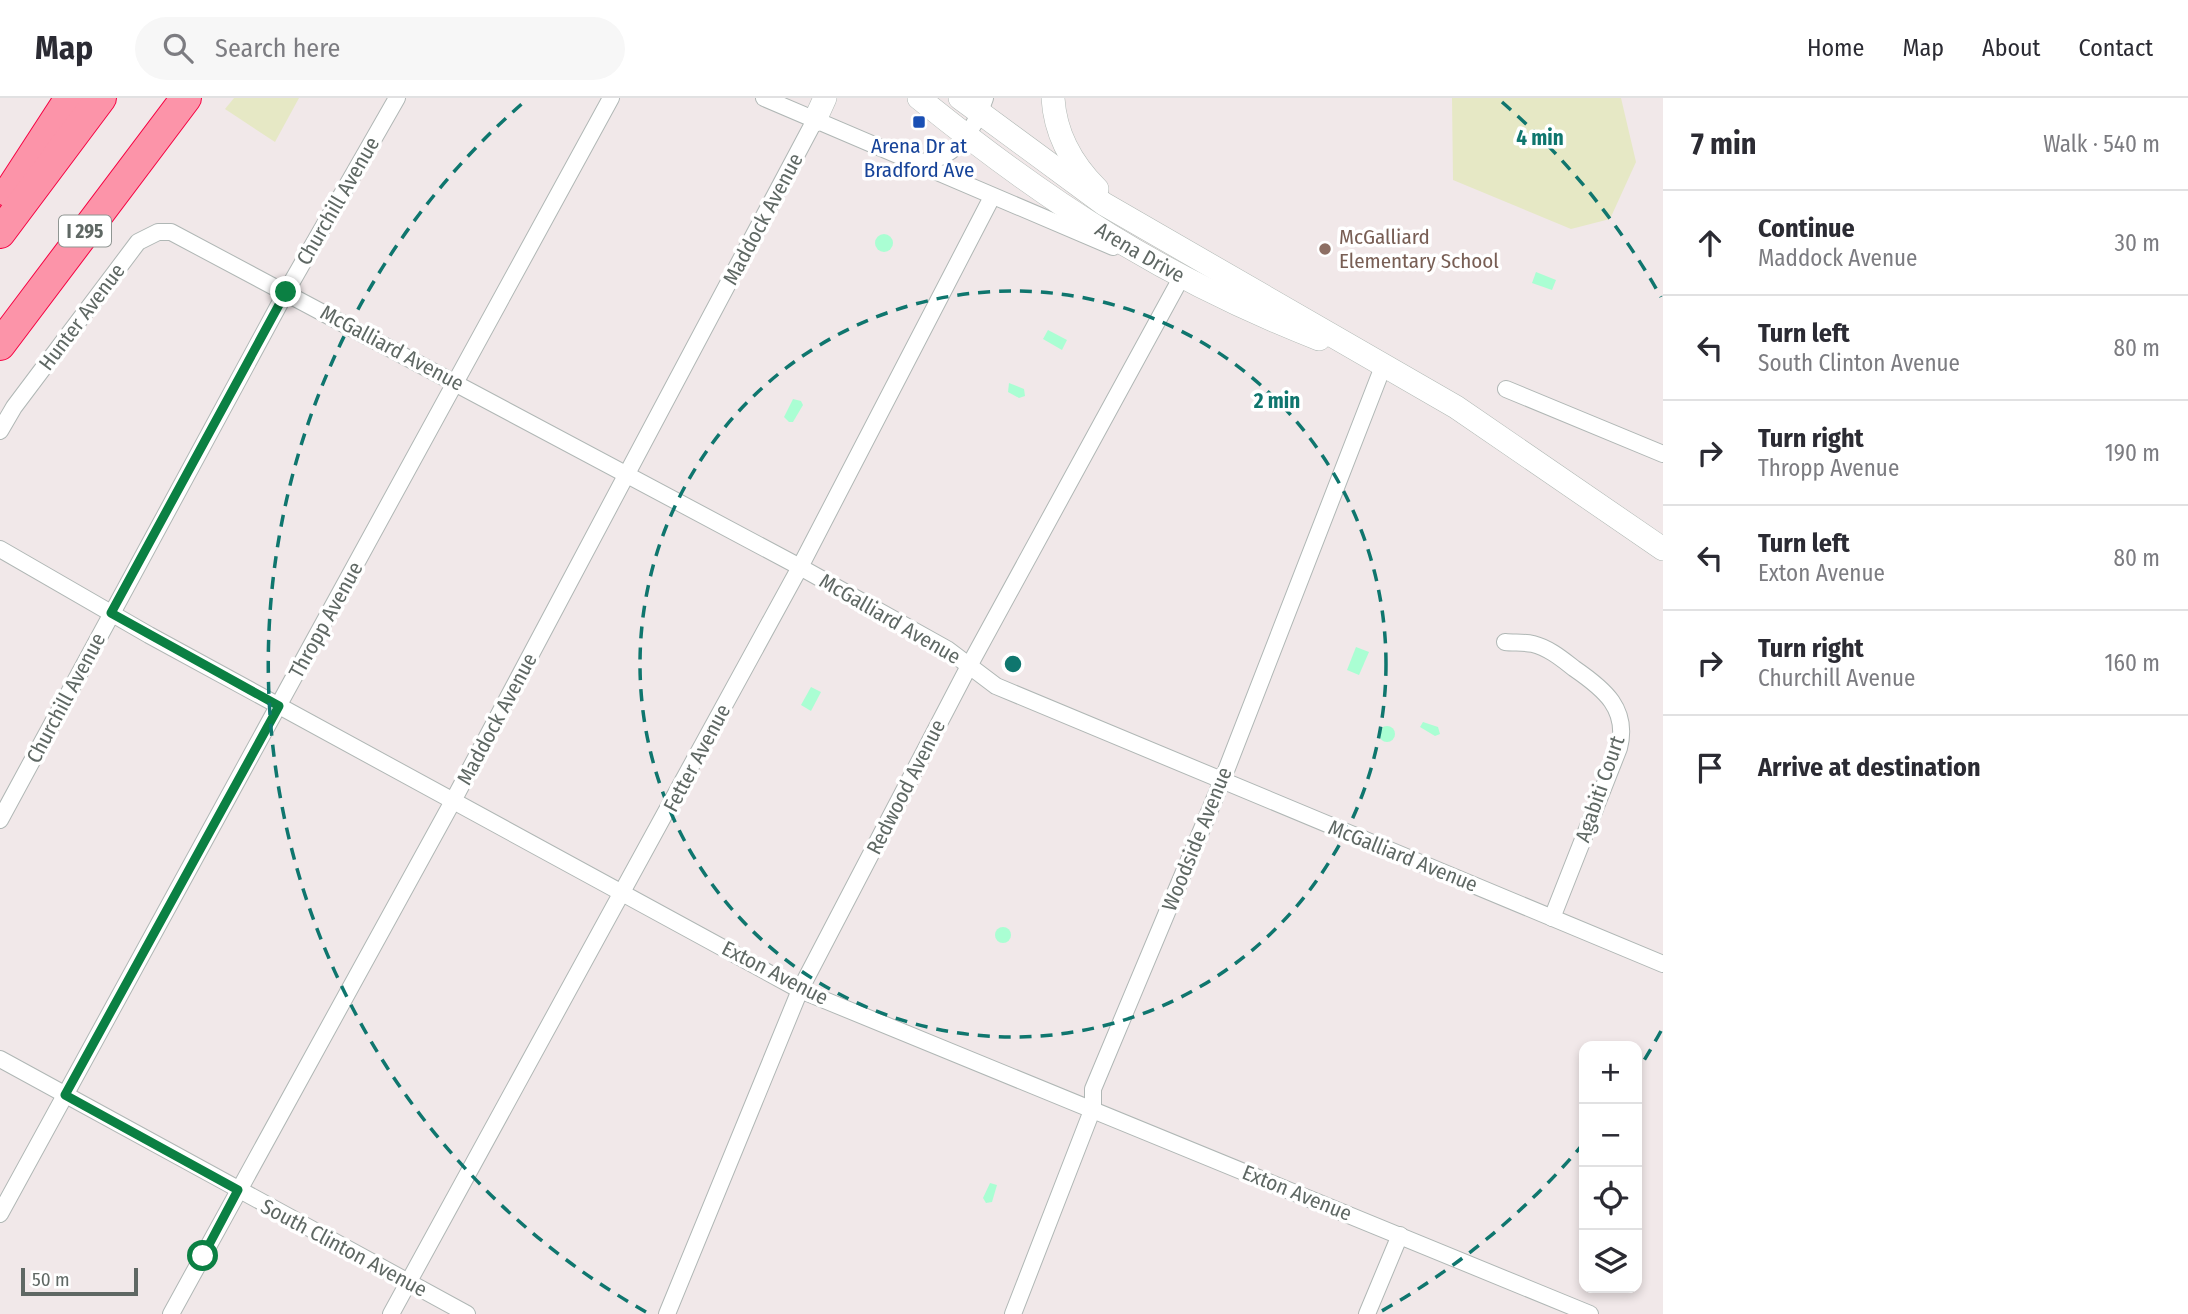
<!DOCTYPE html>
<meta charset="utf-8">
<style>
:root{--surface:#fff;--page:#f7f7f7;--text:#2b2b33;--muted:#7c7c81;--line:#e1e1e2}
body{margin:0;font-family:"Fira Sans Condensed",sans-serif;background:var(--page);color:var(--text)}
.controls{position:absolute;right:21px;bottom:21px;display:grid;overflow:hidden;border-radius:14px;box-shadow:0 4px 10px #0003}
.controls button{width:63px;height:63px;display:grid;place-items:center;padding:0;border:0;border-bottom:2px solid var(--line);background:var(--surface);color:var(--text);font:35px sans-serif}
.scale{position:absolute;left:21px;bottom:18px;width:117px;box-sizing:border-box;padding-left:7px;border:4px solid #5f6864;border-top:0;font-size:19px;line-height:24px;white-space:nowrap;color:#5f6864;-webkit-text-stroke:5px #fff;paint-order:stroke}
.stop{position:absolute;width:21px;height:21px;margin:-16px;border:5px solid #0b8043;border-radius:50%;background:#fff}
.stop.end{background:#0b8043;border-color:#fff;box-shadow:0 2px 7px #0008}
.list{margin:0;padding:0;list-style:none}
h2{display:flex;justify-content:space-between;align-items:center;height:91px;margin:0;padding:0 28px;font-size:30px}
h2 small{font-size:23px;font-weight:400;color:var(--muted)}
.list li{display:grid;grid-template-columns:46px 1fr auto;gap:21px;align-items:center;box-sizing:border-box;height:105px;padding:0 28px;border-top:2px solid var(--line)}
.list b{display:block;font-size:26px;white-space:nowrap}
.list p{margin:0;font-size:23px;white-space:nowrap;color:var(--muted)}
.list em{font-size:23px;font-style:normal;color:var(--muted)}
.icon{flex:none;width:38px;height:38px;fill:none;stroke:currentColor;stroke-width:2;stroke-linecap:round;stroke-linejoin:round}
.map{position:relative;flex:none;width:1663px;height:1216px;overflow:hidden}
header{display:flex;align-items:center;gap:42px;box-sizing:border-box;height:98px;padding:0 35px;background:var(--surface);border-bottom:2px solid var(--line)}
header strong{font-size:33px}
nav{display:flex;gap:38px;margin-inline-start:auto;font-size:24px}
.search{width:490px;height:63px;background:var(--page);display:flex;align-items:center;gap:18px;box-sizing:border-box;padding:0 24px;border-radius:38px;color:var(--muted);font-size:26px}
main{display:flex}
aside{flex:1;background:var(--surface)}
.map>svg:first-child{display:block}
.green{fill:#e6e8c5}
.water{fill:#aafed3}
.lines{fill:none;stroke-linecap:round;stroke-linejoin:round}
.minor-casing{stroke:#b0b7b5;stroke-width:18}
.secondary-casing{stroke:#b0b8b4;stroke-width:24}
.motorway-casing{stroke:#f60242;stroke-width:32}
.minor{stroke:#fff;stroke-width:16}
.secondary{stroke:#fff;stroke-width:23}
.motorway{stroke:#fc94a9;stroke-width:30}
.route{stroke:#0b8043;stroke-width:9}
.ring{fill:none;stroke:#0f766e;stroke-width:3.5;stroke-dasharray:12 9}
.transit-dot{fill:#1a4fb4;stroke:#fff;stroke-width:2.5}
.education-dot{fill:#8d6e63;stroke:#fff;stroke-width:2.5}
.labels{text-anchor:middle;stroke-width:7;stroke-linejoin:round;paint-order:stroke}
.shield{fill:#fff;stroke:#8f9592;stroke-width:2}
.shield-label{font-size:19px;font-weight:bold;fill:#5f6864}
.transit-label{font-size:21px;fill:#164399;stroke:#fff}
.street-label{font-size:21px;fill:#5f6864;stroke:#fff}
.education-label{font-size:21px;fill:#785e54;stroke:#fff;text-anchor:start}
.centre{fill:#0f766e;stroke:#fff;stroke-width:3.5}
.ring-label{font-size:21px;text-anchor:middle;font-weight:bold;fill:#0f766e;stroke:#fff;stroke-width:7;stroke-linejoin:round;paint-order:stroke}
</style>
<header>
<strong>Map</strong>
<div class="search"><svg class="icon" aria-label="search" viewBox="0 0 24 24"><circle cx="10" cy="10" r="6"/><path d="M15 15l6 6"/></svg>Search here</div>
<nav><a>Home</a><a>Map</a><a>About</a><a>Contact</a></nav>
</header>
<main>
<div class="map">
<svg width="1663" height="1216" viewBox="0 0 1663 1216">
<rect width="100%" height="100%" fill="#f1e8e9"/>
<g class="green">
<path d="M234,0H299L275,44L225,11Z"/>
<path d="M1452,0H1621L1636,64L1610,121L1571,131L1453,82Z"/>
</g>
<g class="water">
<circle cx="884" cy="145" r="9"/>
<path d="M1536,174L1556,182L1552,192L1532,185Z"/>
<path d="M1048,232L1067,242L1062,252L1043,241Z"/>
<path d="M1009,285L1024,291L1025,298L1019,300L1008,294Z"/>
<path d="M793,301L801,303L803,307L793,324H789L784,319Z"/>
<path d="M1356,549L1369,554L1359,577L1347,572Z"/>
<path d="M811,589L821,594L811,613L801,607Z"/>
<path d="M1423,624L1438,629L1440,636L1435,638L1420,629Z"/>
<circle cx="1387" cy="636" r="8"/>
<circle cx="1003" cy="837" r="8"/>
<path d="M990,1085L997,1087L992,1104L986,1105L983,1100Z"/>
</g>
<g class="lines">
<defs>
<g id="minor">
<path d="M764,0L1113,149"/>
<path d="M917,64C953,64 975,32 985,0"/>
<path d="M1506,291L1663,356"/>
<path d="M0,333L14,309L138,144L158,134H171L800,469L947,551L996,588L1663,866"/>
<path d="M0,451L149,537L800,892L1590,1216"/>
<path d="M1505,544C1514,545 1524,544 1533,546C1549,550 1562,561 1575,571C1604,591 1629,611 1619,650L1552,820"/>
<path d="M0,722L286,194L397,0"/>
<path d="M0,961L467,1216"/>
<path d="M0,1116L611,0"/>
<path d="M171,1216L453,703L815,22"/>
<path d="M391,1216L800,469L992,99"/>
<path d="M667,1216L800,892L969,568L1181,180"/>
<path d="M1013,1216L1093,1010V991L1222,683L1384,266"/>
<path d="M1367,1216L1400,1137"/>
</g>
<g id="secondary">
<path id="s1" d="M919,0C1047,104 1165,181 1319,241"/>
<path d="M960,0L1104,106L1456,309L1663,451"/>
<path d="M1053,0C1055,35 1072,66 1097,91"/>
<path d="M815,22L825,0"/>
</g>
<g id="motorway">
<path d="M9,94L70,0"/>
<path d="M0,135L101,0"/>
<path d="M0,247L186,0"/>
</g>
</defs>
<use href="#minor" class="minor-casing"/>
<use href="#secondary" class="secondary-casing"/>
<use href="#motorway" class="motorway-casing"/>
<use href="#minor" class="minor"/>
<use href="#secondary" class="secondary"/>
<use href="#motorway" class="motorway"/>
</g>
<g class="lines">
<path class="route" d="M203,1158L238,1092L65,997L279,608L111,515L286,194"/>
</g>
<g class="ring">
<circle cx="1013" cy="566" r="373"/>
<path d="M1661 933A745 745 0 0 1 1638 972M1584 1045A745 745 0 0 1 1380 1214M646 1214A745 745 0 0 1 524 4M1502 4A745 745 0 0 1 1661 199"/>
</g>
<rect class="transit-dot" x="912" y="17" width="14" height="14" rx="3.5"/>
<circle class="education-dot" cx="1325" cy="151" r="7"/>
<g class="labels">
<rect class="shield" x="59" y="117.5" width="52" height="31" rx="5"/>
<g class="shield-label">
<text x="85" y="140">I 295</text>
</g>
<g class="transit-label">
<text x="919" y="55">Arena Dr at<tspan x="919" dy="24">Bradford Ave</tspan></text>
</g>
<g class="street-label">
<text transform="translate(338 103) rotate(-60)" y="7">Churchill Avenue</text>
<text transform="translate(763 121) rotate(-62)" y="7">Maddock Avenue</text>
<text dy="7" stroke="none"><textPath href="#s1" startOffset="270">Arena Drive</textPath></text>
<text transform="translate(82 219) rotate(-53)" y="7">Hunter Avenue</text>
<text transform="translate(392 250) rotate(28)" y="7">McGalliard Avenue</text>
<text transform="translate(890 521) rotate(30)" y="7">McGalliard Avenue</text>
<text transform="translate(326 522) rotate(-61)" y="7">Thropp Avenue</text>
<text transform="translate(66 600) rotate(-62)" y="7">Churchill Avenue</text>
<text transform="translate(497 621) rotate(-62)" y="7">Maddock Avenue</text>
<text transform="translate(697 660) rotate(-62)" y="7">Fetter Avenue</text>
<text transform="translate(906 689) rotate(-63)" y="7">Redwood Avenue</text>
<text transform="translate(1600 691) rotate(-71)" y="7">Agabiti Court</text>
<text transform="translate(1197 741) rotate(-68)" y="7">Woodside Avenue</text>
<text transform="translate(1403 758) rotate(22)" y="7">McGalliard Avenue</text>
<text transform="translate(775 875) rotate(27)" y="7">Exton Avenue</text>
<text transform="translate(1297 1095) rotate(22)" y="7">Exton Avenue</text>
<text transform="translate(344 1150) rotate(28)" y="7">South Clinton Avenue</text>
</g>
<g class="education-label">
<text x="1339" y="146">McGalliard<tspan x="1339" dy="24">Elementary School</tspan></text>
</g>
</g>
<circle cx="1013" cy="566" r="10" class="centre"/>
<g class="ring-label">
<text x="1540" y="47">4 min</text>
<text x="1277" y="310">2 min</text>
</g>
</svg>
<div class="controls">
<button>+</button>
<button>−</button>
<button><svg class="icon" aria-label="locate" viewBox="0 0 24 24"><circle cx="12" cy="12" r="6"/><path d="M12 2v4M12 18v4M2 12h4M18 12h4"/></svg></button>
<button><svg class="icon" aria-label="layers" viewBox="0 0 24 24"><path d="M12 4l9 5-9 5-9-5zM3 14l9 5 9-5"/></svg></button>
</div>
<div class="scale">50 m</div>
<div class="stop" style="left:203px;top:1158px"></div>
<div class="stop end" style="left:286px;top:194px"></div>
</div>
<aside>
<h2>7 min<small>Walk · 540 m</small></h2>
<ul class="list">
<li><svg class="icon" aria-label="ahead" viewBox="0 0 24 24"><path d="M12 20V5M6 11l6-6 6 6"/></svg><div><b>Continue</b><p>Maddock Avenue</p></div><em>30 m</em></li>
<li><svg class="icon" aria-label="left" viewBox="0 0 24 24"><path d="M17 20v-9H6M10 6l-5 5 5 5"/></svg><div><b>Turn left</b><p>South Clinton Avenue</p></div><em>80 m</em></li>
<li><svg class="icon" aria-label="right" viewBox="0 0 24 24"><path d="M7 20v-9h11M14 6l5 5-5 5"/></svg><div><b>Turn right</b><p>Thropp Avenue</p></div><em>190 m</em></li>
<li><svg class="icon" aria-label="left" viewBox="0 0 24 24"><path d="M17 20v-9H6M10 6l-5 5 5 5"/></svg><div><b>Turn left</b><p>Exton Avenue</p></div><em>80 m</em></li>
<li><svg class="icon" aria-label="right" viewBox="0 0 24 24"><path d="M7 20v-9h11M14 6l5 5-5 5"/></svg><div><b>Turn right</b><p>Churchill Avenue</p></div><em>160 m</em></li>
<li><svg class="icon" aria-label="arrive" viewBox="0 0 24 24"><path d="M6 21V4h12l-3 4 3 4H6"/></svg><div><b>Arrive at destination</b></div></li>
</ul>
</aside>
</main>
